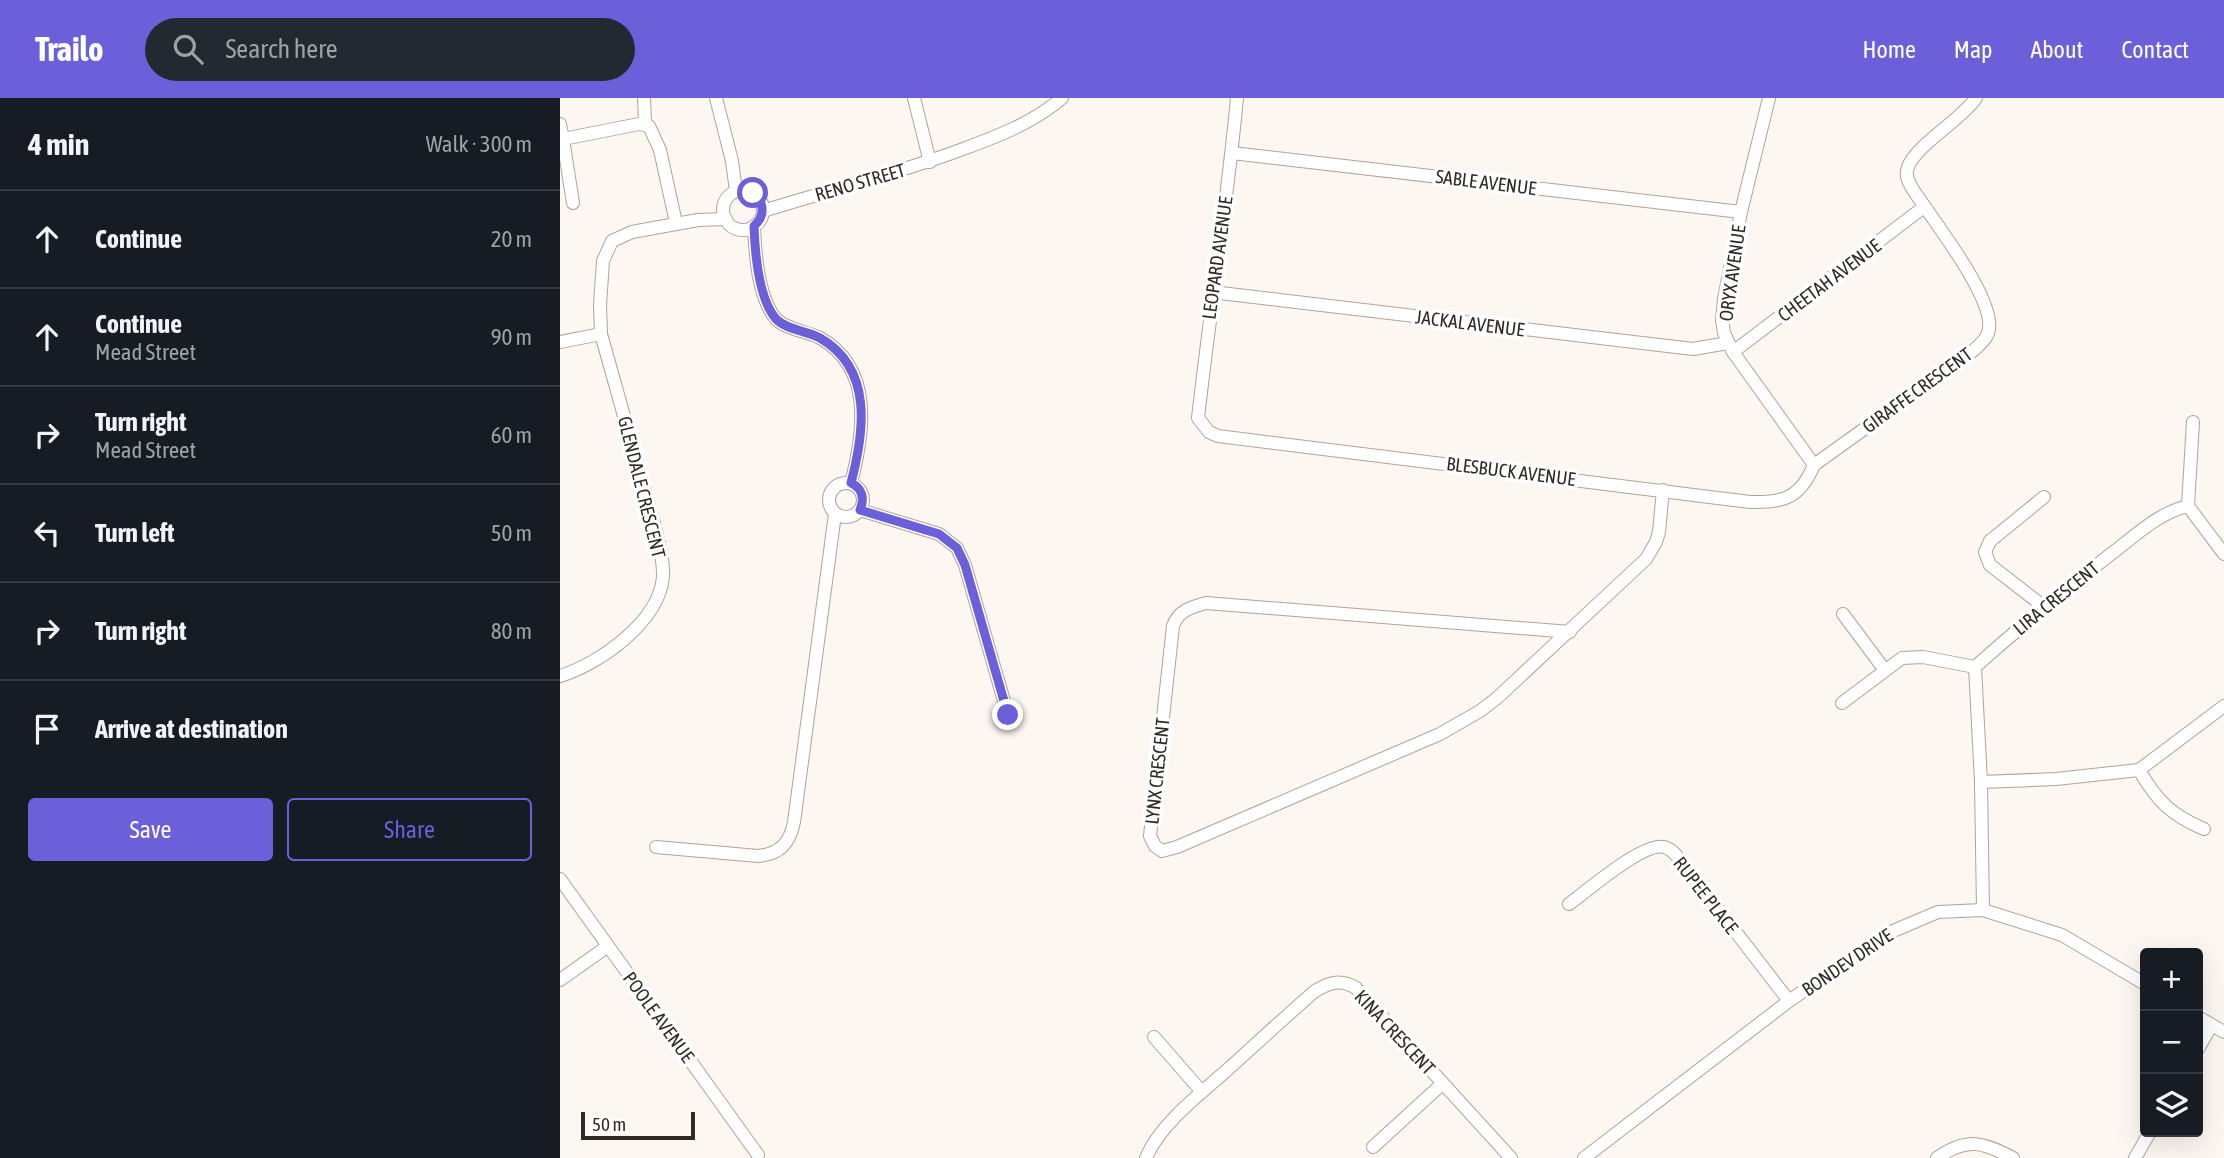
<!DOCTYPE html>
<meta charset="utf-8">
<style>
:root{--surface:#171b24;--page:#242831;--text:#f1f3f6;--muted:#9ea1a6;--line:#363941;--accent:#6c60da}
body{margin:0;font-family:"Asap Condensed",sans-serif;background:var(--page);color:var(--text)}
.controls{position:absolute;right:21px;bottom:21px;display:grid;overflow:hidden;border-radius:7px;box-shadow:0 7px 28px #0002}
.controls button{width:63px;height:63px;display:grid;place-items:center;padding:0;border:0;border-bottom:2px solid var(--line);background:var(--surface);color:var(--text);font:35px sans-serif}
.scale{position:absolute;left:21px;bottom:18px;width:114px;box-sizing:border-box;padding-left:7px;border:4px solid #2f2a25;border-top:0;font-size:19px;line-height:24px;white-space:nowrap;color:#2f2a25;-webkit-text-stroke:5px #fff;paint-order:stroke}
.stop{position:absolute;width:21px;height:21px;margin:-16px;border:5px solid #6c60da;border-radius:50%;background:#fff}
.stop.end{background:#6c60da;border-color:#fff;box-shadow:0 2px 7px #0008}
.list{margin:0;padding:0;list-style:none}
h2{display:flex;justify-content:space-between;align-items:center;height:91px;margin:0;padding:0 28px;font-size:30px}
h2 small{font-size:23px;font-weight:400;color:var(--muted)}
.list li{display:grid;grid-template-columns:46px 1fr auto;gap:21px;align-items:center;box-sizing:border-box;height:98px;padding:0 28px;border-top:2px solid var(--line)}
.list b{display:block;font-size:26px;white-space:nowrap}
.list p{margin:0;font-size:23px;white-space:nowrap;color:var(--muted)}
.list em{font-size:23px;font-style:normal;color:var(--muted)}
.actions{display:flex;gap:14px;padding:21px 28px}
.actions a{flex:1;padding:16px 0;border:2px solid var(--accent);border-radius:7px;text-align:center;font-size:24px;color:var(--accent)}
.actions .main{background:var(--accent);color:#fff}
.icon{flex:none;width:38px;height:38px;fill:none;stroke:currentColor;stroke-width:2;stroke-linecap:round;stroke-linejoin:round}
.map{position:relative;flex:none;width:1664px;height:1060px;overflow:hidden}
header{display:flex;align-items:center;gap:42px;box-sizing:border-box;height:98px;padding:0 35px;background:var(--accent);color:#fff}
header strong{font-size:33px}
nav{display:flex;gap:38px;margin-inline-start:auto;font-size:24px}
.search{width:490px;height:63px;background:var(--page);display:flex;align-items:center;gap:18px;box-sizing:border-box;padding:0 24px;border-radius:38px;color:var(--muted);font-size:26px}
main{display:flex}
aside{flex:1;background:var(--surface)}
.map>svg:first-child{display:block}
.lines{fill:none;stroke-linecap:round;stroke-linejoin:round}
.street-casing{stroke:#b1a397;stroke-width:14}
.street{stroke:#fff;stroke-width:12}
.route{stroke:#6c60da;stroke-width:9}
.labels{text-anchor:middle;stroke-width:7;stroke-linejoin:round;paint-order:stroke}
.street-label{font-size:19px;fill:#2f2a25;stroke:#fff}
</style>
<header>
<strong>Trailo</strong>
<div class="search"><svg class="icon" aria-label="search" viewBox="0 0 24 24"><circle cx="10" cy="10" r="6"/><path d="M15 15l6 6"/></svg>Search here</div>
<nav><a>Home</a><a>Map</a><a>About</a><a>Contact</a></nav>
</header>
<main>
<aside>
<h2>4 min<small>Walk · 300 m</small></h2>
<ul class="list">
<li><svg class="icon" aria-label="ahead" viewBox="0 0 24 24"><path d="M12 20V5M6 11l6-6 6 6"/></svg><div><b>Continue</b></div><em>20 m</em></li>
<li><svg class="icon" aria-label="ahead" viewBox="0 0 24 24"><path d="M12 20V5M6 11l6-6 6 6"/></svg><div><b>Continue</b><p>Mead Street</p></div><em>90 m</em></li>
<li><svg class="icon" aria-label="right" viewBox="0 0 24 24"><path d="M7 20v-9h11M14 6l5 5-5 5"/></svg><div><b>Turn right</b><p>Mead Street</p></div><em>60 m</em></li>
<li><svg class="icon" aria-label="left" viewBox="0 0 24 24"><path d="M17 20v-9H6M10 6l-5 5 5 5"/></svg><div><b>Turn left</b></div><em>50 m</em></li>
<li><svg class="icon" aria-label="right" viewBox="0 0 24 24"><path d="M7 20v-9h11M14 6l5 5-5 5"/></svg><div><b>Turn right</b></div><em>80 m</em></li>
<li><svg class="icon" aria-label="arrive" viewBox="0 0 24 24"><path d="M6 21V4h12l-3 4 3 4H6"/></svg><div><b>Arrive at destination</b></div></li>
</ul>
<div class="actions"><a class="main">Save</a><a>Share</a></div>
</aside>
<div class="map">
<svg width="1664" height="1060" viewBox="0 0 1664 1060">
<rect width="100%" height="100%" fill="#fdf7f2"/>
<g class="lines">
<defs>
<g id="street">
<path d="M84,0L85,26"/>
<path d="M156,0L172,63L176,93"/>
<path d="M354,0L370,64"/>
<path d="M677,0C667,107 650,213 638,320L649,334L658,338L1190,404C1224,405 1240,400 1254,367"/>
<path d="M1209,0L1181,114L1164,201L1162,222L1164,235L1173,254L1254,367"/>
<path d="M0,26L3,41L79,26L89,28L100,52L116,125"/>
<path d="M3,41L13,105"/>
<path d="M672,55L1181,114"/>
<circle cx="183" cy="112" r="20"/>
<path d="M203,113C269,92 337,76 403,51C438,38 473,25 502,0"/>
<path d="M194,128C195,155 198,200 216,221C227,232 247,233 260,240C314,270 304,335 291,385"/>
<path d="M652,194L1133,251L1168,245"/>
<path d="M0,244L41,236"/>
<path d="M1173,254L1364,109"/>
<path d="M1254,367L1414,252C1421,245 1428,240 1429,231C1434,198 1371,120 1352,90C1348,83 1345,77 1348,69C1356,47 1401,22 1416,0"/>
<circle cx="286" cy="402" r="17"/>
<path d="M1628,408L1633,324"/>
<path d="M1628,408L1664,456"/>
<path d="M300,412L379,436L397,450L405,467L448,617"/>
<path d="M1483,508L1430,467L1425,454L1430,443L1484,399"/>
<path d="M1283,516L1324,571"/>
<path d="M1010,534L646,505C631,509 618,513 613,528L590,738L595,748L602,753L617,749L880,636L920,613L937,600L1086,461L1096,444L1099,434L1103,392"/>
<path d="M1415,569C1459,530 1504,492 1551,456C1575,438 1598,415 1628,408"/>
<path d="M1415,569L1421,684L1423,812"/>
<path d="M0,578C39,566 99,524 103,479C104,461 98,442 94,425L41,236L40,207L43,163L52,143L72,134L138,122L166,121"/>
<path d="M1282,605L1342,560L1363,559L1415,569"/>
<path d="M1579,672C1597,703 1611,717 1644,731"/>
<path d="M1421,684L1496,681L1579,672L1664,608"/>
<path d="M96,749L198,758C220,756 230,745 234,724L275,416"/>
<path d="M0,781L198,1057"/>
<path d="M1009,806C1027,793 1083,744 1104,749C1112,751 1117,758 1121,763L1229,903"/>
<path d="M0,882L48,848"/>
<path d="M1638,919L1664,934"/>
<path d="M594,939L642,994"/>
<path d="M1638,951L1651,928"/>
<path d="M813,1049L882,986"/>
<path d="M586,1060C599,1027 640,996 666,973C696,946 725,919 755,893C770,884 781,881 796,890L951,1060"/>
<path d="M1024,1060L1229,903L1326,836L1378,814L1423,812L1502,837L1585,886"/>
<path d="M1377,1060C1407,1039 1423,1044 1453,1060"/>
<path d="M1575,1060L1590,1034"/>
</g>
</defs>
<use href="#street" class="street-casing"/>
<use href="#street" class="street"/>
</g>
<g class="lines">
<path class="route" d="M193,95C205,105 205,118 194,128C195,155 198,200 216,221C227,232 247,233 260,240C314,271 304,335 291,385C302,390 305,400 300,412L379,436L397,450L405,467L448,617"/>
</g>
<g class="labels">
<g class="street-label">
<text transform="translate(300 84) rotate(-16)" y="7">RENO STREET</text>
<text transform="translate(926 84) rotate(7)" y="7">SABLE AVENUE</text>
<text transform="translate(657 160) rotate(-82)" y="7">LEOPARD AVENUE</text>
<text transform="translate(1172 175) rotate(-82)" y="7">ORYX AVENUE</text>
<text transform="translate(1269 182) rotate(-37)" y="7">CHEETAH AVENUE</text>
<text transform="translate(910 225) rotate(7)" y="7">JACKAL AVENUE</text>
<text transform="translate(1357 292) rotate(-36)" y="7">GIRAFFE CRESCENT</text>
<text transform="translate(951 373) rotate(7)" y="7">BLESBUCK AVENUE</text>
<text transform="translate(82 389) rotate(76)" y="7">GLENDALE CRESCENT</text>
<text transform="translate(1496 500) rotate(-39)" y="7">LIRA CRESCENT</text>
<text transform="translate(597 673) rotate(-84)" y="7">LYNX CRESCENT</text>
<text transform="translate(1146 797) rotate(52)" y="7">RUPEE PLACE</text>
<text transform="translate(1287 864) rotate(-34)" y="7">BONDEV DRIVE</text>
<text transform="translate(99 919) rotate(54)" y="7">POOLE AVENUE</text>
<text transform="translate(835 934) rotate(47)" y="7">KINA CRESCENT</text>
</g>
</g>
</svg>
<div class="controls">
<button>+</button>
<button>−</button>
<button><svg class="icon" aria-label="layers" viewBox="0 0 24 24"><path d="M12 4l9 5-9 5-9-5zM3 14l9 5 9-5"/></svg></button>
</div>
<div class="scale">50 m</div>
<div class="stop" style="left:193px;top:95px"></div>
<div class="stop end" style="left:448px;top:617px"></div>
</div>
</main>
